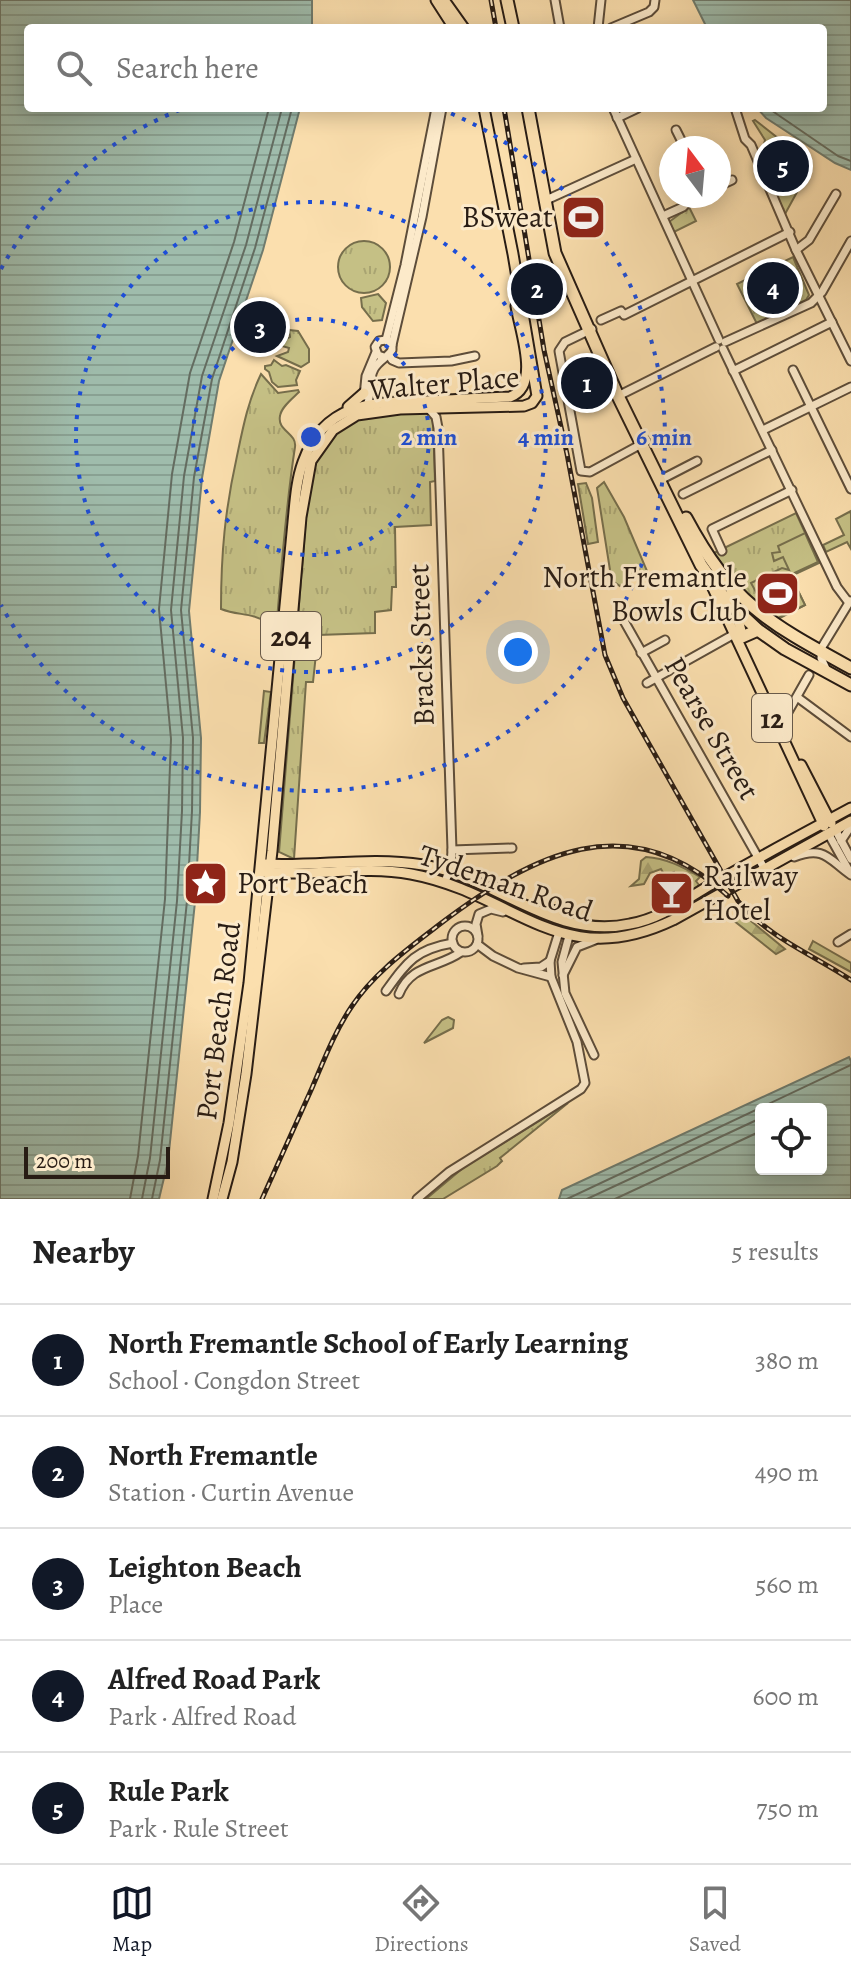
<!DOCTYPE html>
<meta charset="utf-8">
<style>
:root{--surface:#fff;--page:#f6f6f6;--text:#222;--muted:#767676;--line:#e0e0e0;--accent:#111827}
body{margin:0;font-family:Alegreya,serif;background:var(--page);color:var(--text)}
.controls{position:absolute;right:24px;bottom:24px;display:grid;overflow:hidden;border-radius:8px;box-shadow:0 4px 20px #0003}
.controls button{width:72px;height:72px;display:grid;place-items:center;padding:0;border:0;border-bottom:2px solid var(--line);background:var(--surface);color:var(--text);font:40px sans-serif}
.compass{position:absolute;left:659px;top:136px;width:72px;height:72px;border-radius:50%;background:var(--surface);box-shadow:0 4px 20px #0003;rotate:344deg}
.scale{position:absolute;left:24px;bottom:20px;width:146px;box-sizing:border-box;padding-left:8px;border:4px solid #281c14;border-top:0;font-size:22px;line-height:28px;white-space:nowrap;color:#281c14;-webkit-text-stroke:6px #fceaca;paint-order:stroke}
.you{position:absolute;left:518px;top:652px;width:28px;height:28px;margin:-20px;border:6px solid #fff;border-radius:50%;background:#1a73e8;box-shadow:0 0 0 12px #1a73e833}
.badge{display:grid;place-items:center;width:52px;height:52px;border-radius:50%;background:var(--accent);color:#fff;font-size:26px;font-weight:700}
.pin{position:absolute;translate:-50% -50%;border:4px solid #fff;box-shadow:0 2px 8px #0006}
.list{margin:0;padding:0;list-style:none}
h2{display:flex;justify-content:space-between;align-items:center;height:104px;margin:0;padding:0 32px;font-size:34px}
h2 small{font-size:26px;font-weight:400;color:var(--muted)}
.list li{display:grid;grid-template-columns:52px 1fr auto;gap:24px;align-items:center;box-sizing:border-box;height:112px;padding:0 32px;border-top:2px solid var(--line)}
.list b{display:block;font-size:30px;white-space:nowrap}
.list p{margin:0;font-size:26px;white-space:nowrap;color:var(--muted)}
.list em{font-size:26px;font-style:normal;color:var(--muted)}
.icon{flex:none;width:44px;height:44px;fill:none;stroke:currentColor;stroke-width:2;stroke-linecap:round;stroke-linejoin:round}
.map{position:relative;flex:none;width:851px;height:1199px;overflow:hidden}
.search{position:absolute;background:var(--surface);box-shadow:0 4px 20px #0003;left:24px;right:24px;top:24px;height:88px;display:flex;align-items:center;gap:20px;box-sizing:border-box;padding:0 28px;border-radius:8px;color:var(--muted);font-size:30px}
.sheet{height:664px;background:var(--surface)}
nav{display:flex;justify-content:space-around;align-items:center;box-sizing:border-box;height:112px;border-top:2px solid var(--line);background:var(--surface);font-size:22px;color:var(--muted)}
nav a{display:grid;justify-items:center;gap:4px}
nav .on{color:var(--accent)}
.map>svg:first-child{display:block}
.grass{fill:url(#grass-tufts);stroke:#766e4c;stroke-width:2}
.forest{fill:url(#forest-firs);stroke:#766e4c;stroke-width:2}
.garden{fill:#c5c085;stroke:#766e4c;stroke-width:2}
.water{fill:url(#water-rules);stroke:#6f7c6f;stroke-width:2;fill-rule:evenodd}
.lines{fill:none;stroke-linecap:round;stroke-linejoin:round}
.shore{stroke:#646c60;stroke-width:2}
.minor-casing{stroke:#5d4d3a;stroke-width:11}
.major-casing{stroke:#281c14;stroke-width:13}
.highway-casing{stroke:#281c14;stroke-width:15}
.minor{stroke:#fceaca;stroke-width:7}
.major{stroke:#fbdfae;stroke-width:9}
.highway{stroke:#fbdfae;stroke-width:11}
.rail-casing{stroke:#281c14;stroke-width:5}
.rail{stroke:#fceaca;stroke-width:2;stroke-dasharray:6;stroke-linecap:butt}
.ring{fill:none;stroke:#1d4ed8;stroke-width:4;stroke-dasharray:4 8}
.labels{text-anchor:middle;stroke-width:6;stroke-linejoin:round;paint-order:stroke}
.shield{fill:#fceaca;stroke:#685a4b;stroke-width:2}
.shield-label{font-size:28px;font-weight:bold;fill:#281c14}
.poi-label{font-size:30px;fill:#281c14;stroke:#fceaca;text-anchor:end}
.street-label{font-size:30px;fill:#281c14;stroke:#fceaca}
.centre{fill:#1d4ed8;stroke:#fceaca;stroke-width:4}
.ring-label{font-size:24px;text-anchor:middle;font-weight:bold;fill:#1d4ed8;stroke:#fceaca;stroke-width:6;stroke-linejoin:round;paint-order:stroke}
</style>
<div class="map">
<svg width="851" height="1199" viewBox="0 0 851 1199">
<defs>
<pattern id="grass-tufts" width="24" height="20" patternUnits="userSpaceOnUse" patternTransform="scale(2)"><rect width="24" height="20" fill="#c5c085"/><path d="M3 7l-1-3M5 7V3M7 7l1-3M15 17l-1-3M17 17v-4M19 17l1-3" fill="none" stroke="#a9a472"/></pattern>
<pattern id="forest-firs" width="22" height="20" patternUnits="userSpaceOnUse" patternTransform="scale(2)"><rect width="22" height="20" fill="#c5c085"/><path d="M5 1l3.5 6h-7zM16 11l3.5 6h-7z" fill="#a9a472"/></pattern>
<pattern id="water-rules" width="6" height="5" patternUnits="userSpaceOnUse" patternTransform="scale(2)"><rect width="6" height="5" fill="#9fbcac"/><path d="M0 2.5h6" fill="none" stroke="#89a193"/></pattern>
</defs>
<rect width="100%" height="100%" fill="#fbdfae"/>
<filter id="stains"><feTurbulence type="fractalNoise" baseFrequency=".0025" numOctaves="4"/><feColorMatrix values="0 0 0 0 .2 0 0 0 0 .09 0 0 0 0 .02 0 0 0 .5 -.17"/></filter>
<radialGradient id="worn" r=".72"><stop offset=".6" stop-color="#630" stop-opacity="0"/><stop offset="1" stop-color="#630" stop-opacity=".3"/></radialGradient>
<g class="grass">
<path d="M755,120L788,146L798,165L807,167L808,172L785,214L760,160L765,140L753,121Z"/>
<path d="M689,207L696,221L674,232L669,222Z"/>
<circle cx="364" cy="267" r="26"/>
<path d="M793,257L809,295L806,300L757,324L737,284Z"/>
<path d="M378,294L386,303L382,320L373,321L362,307L361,298Z"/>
<path d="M289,330L298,331L309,349V362L301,367L277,356L288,352L289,348L282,346L281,342L290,337Z"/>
<path d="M274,360L282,366L286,365L300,371L296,380L297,385L278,387L272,382L269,372L265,369V366L271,365Z"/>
<path d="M261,374L278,393L298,390L299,392C293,398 281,407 280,416C277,431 297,433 295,447C286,504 282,562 277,620L268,623C251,612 239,616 221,609C221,553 225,510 237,456C243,427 248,401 261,374Z"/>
<path d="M429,413L433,419L435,481L430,482L431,525L395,527L396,587H392L391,610L375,612V633L318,635L313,682H306L294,859L279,852L309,481C332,412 365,414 429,413Z"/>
<path d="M604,482L624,517L647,571L620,586L614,582L610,570L597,488Z"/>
<path d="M586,483L592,498L598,542L588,544L578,484Z"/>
<path d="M851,511V549L847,542L826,552L823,545L844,535L836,519Z"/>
<path d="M796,513L819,563L791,576L805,605L774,621L739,588L714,553Z"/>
<path d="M264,691L271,692L264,743H259Z"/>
<path d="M813,941L851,963V972L809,949Z"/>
<path d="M448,1017L454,1020L453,1028L424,1043L442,1020Z"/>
<path d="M568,1103L500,1158L502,1161L497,1166L443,1199H426L463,1168Z"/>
</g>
<g class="forest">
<path d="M646,857C666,858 683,867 700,877L696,881L699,885L691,892L686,884L682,886L674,872L665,876L661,869L650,873L644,884L631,886L639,879L641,861Z"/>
<path d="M740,912L785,949L776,954L733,920Z"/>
</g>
<path class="garden" d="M805,533L818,562L790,575L805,605L774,620L766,610L751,583L782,568L789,570L783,557L774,561L772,553L780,552L778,546Z"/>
<g class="water">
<path d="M0,0H312V28H28V108H300L263,250L219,381L202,478L189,611L201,738L200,812L195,902L168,1161L159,1199H0Z"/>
<path d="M693,0H851V170L835,163L766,118L757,108H823V28H707Z"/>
<path d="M849,1057L851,1061V1199H559L562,1190ZM761,1109H821V1169H761Z"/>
</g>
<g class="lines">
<g class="shore">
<path d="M768,108L838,156L851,161"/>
<path d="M130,1199L138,1156L165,899L171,739L159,609L172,474L190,373L234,242L269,108"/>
<path d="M142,1199L150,1158L177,901L182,811L183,738L171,610L184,476L202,376L246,245L282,108"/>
<path d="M152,1199L160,1160L187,901L192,811L193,738L181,610L194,477L212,379L255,248L292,108"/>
<path d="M567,1199L851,1065"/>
<path d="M587,1199L761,1118"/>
<path d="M615,1199L761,1131"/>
</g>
<defs>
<g id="minor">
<path d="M555,0L560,28"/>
<path d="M598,28L601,0"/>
<path d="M611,28L649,12L654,7L655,0"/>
<path d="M613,108L719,340"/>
<path d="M735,108L745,139L751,145L796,250L851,361"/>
<path d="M617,118L638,108"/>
<path d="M676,130L685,148"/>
<path d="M719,186L732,180"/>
<path d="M544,201L636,159"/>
<path d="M663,216L683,207L694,196"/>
<path d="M796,250L809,240L836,194"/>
<path d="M601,320L621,311L624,315L790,232"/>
<path d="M592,329L565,342L559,351L581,471L590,472L647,441"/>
<path d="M386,340L405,265L436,108"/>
<path d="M725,342L811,303L822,292L851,241"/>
<path d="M392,345L422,217L442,108"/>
<path d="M723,349L837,587L849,603"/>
<path d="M389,355L392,360L399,363L451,361L475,356"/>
<path d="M793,370L851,489"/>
<path d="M733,371L832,322"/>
<path d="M364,396L366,376L376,352"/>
<path d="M618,396L716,347"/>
<path d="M366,408C373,395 367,382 374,369C379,360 387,358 392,350V345L386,340L379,341L375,347L378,355L384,357"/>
<path d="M428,408L436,417L438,428L452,850L451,865L445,882"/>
<path d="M763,430L851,387"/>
<path d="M664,478L697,461"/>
<path d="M683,494L772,450"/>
<path d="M722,551L712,529L792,490"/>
<path d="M619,612L764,868L768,867"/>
<path d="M641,653L665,640"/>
<path d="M827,671L821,658L822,647L850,601"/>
<path d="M647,683L738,632"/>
<path d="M797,697L851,737"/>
<path d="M773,722L788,712L809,675"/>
<path d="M835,829L851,859"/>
<path d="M828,833L848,869"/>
<path d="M841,841L851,826"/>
<path d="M452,850L512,848"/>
<path d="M794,857C825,845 829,860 851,875"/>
<circle cx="465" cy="939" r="13"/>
<path d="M478,936L476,924L479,914L491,909L503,912"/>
<path d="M569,936L562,962L565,993L594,1055"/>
<path d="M838,942L851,934"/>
<path d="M477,944L493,956L518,968L551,977"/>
<path d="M524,968L541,967L550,961"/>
<path d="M563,975L577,947L595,940"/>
<path d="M386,991C407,962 416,949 453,943"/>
<path d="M399,994C411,964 439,968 461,952"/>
<path d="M417,1199L449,1172L581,1089L585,1083L577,1042L551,977L550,961L559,932"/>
</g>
<g id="major">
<path d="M436,0L454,28"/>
<path d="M444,0L464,28"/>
<path d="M348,407L364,393"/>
<path d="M712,586L824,826"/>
<path d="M730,586L742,635"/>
<path d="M801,765L831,823"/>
<path d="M264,864C317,867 370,856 423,865C495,876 553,941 630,924C659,919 682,902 707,887C754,860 803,834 851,808"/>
<path d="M264,872C313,877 362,865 411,874C514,893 560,974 673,920L851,821"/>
<path d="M545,911L570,910"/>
<path d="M213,1199L229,1123L249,983L293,522C295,502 296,481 303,462C324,403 371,402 424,401C452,400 481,398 510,397C541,386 520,331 516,306"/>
<path d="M222,1199L232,1162L246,1074L272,851L301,517L311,461L333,430L357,415L400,409L524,406L532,403L537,396L513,254L484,108"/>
</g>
<g id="highway">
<path d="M507,0L513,28"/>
<path d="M528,108L555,253L618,396L701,565L726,600L758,630L785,649L851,685"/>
<path d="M686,518C732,604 769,623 851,668"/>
<path d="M742,637L758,630"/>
</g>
</defs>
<use href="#minor" class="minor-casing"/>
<use href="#major" class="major-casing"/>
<use href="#highway" class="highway-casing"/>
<use href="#minor" class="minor"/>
<use href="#major" class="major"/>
<use href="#highway" class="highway"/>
<defs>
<g id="rail">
<path d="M491,0L496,28"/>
<path d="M504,108L544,350L567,454L605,655L623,698L738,901C769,938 812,954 851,980"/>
<path d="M262,1199C279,1162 295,1125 312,1088C324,1060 335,1031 352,1006C375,972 408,949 440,924C533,854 628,804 728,896"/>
</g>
</defs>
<use href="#rail" class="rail-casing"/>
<use href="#rail" class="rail"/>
</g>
<g class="ring">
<circle cx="311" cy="437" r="118"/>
<circle cx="311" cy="437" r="235"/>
<path d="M1 269A353 353 0 0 1 182 109M440 109A353 353 0 1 1 1 605"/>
</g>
<defs>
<symbol id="stadium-square" viewBox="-11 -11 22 22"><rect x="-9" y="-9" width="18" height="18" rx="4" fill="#8f2418" stroke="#fceaca"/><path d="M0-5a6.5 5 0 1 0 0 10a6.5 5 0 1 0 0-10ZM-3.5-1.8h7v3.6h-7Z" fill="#fff"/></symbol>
<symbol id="sight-square" viewBox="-11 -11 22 22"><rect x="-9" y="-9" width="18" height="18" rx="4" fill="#8f2418" stroke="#fceaca"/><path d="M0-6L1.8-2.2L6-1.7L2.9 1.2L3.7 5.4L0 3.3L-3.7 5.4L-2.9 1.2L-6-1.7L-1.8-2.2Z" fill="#fff"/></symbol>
<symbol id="bar-square" viewBox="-11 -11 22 22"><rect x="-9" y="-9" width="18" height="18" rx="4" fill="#8f2418" stroke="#fceaca"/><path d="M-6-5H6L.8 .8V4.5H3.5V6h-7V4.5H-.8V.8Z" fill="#fff"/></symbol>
</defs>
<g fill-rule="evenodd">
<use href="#stadium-square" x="558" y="192" width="51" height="51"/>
<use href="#stadium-square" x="752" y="568" width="51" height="51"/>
<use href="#sight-square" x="180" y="858" width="51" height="51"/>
<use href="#bar-square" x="646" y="868" width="51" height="51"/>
</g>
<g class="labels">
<g class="shield">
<rect x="261" y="612" width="60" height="48" rx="6"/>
<rect x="752" y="694" width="40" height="48" rx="6"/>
</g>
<g class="shield-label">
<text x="291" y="646">204</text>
<text x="772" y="728">12</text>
</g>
<g class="poi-label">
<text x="553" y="227">BSweat</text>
<text x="747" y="587">North Fremantle<tspan x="747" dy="34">Bowls Club</tspan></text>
<text x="703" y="886" text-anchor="start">Railway<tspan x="703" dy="34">Hotel</tspan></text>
<text x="237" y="893" text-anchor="start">Port Beach</text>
</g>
<g class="street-label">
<text transform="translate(444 383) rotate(-5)" y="10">Walter Place</text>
<text transform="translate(421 645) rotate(-92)" y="10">Bracks Street</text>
<text transform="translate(712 728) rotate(60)" y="10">Pearse Street</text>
<text transform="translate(506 883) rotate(19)" y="10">Tydeman Road</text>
<text transform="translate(218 1021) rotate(-83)" y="10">Port Beach Road</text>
</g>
</g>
<circle cx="311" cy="437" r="12" class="centre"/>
<g class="ring-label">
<text x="429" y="445">2 min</text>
<text x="546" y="445">4 min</text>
<text x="664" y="445">6 min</text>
</g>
<rect width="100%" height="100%" filter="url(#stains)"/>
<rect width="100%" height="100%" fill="url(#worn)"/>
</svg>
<div class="controls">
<button><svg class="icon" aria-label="locate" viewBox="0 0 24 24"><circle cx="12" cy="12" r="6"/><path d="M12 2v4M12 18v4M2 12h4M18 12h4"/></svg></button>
</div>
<svg class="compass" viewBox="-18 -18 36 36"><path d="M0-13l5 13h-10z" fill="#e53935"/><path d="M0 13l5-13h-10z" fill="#767676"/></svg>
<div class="scale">200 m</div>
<div class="you"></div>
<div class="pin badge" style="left:587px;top:383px">1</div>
<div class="pin badge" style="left:537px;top:289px">2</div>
<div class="pin badge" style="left:260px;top:327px">3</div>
<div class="pin badge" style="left:773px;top:288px">4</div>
<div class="pin badge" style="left:783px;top:166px">5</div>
<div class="search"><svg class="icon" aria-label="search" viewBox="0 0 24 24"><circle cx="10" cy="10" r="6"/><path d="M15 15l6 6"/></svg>Search here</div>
</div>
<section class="sheet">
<h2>Nearby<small>5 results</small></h2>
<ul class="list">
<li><span class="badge">1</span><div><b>North Fremantle School of Early Learning</b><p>School · Congdon Street</p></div><em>380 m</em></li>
<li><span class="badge">2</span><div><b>North Fremantle</b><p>Station · Curtin Avenue</p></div><em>490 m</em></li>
<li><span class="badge">3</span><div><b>Leighton Beach</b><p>Place</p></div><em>560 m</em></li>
<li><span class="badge">4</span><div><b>Alfred Road Park</b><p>Park · Alfred Road</p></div><em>600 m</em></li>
<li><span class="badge">5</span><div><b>Rule Park</b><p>Park · Rule Street</p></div><em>750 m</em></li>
</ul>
</section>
<nav>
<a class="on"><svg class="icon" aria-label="map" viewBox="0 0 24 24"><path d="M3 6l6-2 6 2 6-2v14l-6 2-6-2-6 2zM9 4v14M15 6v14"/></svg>Map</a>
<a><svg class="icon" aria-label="directions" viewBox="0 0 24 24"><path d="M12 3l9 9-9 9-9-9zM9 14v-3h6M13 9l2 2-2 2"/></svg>Directions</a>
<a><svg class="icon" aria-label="saved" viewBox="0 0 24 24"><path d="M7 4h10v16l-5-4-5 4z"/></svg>Saved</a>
</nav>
